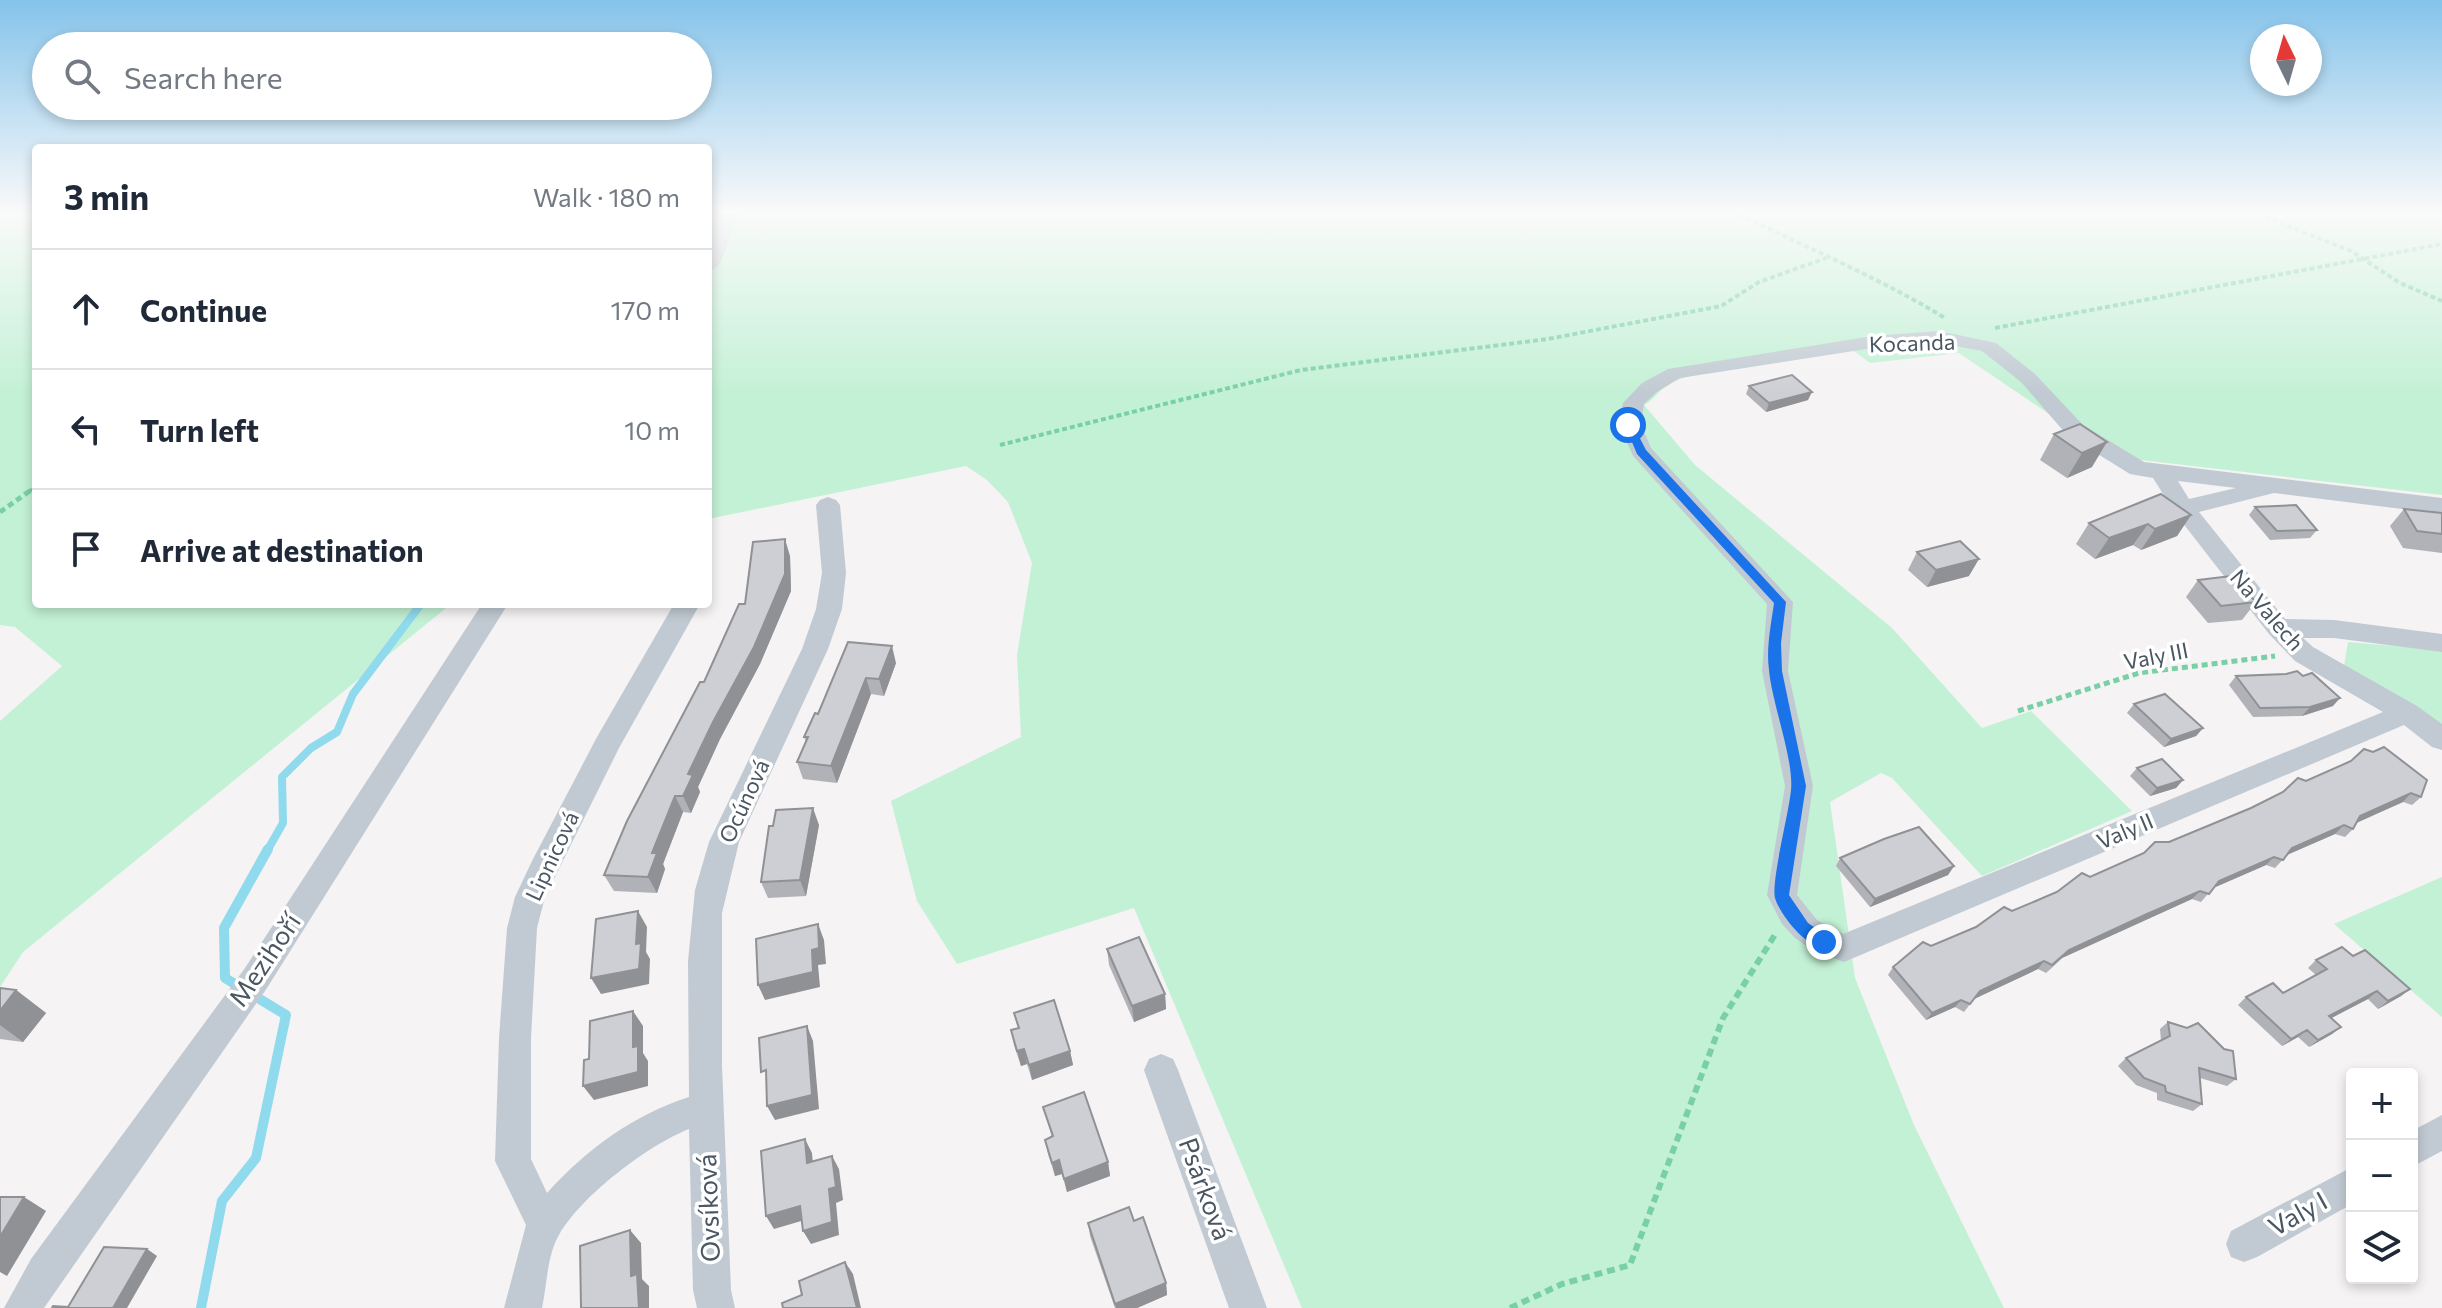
<!DOCTYPE html>
<meta charset="utf-8">
<style>
:root{--surface:#fff;--page:#f6f6f7;--text:#1f2937;--muted:#747a83;--line:#e0e1e3}
body{margin:0;font-family:Commissioner,sans-serif;background:var(--page);color:var(--text)}
.controls{position:absolute;right:24px;bottom:24px;display:grid;overflow:hidden;border-radius:8px;box-shadow:0 4px 12px #0003}
.controls button{width:72px;height:72px;display:grid;place-items:center;padding:0;border:0;border-bottom:2px solid var(--line);background:var(--surface);color:var(--text);font:40px sans-serif}
.compass{position:absolute;left:2250px;top:24px;width:72px;height:72px;border-radius:50%;background:var(--surface);box-shadow:0 4px 12px #0003;rotate:355deg}
.stop{position:absolute;width:24px;height:24px;margin:-18px;border:6px solid #1a73e8;border-radius:50%;background:#fff}
.stop.end{background:#1a73e8;border-color:#fff;box-shadow:0 2px 8px #0008}
.list{margin:0;padding:0;list-style:none}
h2{display:flex;justify-content:space-between;align-items:center;height:104px;margin:0;padding:0 32px;font-size:34px}
h2 small{font-size:26px;font-weight:400;color:var(--muted)}
.list li{display:grid;grid-template-columns:52px 1fr auto;gap:24px;align-items:center;box-sizing:border-box;height:120px;padding:0 32px;border-top:2px solid var(--line)}
.list b{display:block;font-size:30px;white-space:nowrap}
.list em{font-size:26px;font-style:normal;color:var(--muted)}
.icon{flex:none;width:44px;height:44px;fill:none;stroke:currentColor;stroke-width:2;stroke-linecap:round;stroke-linejoin:round}
.map{position:relative;flex:none;width:2442px;height:1308px;overflow:hidden}
.search{position:absolute;background:var(--surface);box-shadow:0 4px 12px #0003;left:32px;top:32px;width:680px;height:88px;display:flex;align-items:center;gap:20px;box-sizing:border-box;padding:0 28px;border-radius:44px;color:var(--muted);font-size:30px}
.panel{position:absolute;background:var(--surface);box-shadow:0 4px 12px #0003;left:32px;top:144px;width:680px;height:464px;border-radius:8px}
.map>svg:first-child{display:block}
.green{fill:#c3f1d5}
.lines{fill:none;stroke-linecap:round;stroke-linejoin:round}
.stream-far2{stroke:#90daee;stroke-width:6}
.stream-far1{stroke:#90daee;stroke-width:8}
.stream{stroke:#90daee;stroke-width:10}
.path-far2{stroke:#7ad0a6;stroke-width:4;stroke-dasharray:5 3;stroke-linecap:butt}
.path-far1{stroke:#7ad0a6;stroke-width:5;stroke-dasharray:6 4;stroke-linecap:butt}
.path{stroke:#7ad0a6;stroke-width:6;stroke-dasharray:8 5;stroke-linecap:butt}
.minor{fill:#c1cad2;fill-rule:evenodd}
.wall{fill:#b0b2b7}
.shaded-wall{fill:#909195}
.building{fill:#cdcfd5;stroke:#909195;stroke-width:2}
.route{fill:#1a73e8}
.labels{text-anchor:middle;stroke-width:7;stroke-linejoin:round;paint-order:stroke}
.street-label{font-size:22px;fill:#4a5661;stroke:#fff}
.near-street-label{font-size:26px;fill:#4a5661;stroke:#fff}
</style>
<div class="map">
<svg width="2442" height="1308" viewBox="0 0 2442 1308">
<rect width="100%" height="100%" fill="#f5f3f3"/>
<g class="green">
<path d="M0,211H36V604H451L23,952L0,987V721L62,666L15,627L0,625Z"/>
<path d="M708,211H2442V495L2132,459L2061,422L1959,353L1870,363L1851,349C1796,356 1724,363 1672,382C1661,386 1655,400 1644,405L1695,465L1892,628L1982,728L2031,711L2132,811L1982,876L1892,778L1881,773L1830,802L1855,978L1914,1125L2004,1308H1302L1134,908L957,964L917,901L891,801L1021,737L1017,655L1032,563L1008,502L987,480L966,466L708,519Z"/>
<path d="M2348,642L2442,650V725L2344,666Z"/>
<path d="M2442,877V1017L2334,924Z"/>
</g>
<g class="lines">
<path class="stream-far2" d="M708,233L744,211"/>
<path class="stream-far1" d="M267,851L283,823L282,777L311,748L337,732L353,694L421,604"/>
<path class="stream" d="M201,1308L222,1201L256,1158L286,1015L225,978L224,928L268,849"/>
<g class="path-far2">
<path d="M1732,211C1803,246 1878,277 1945,318"/>
<path d="M2260,211L2265,217L2351,251L2400,283L2442,301"/>
<path d="M1995,328L2442,244"/>
<path d="M1000,445L1301,370L1548,339L1721,306L1759,282L1826,258"/>
<path d="M28,492L36,487"/>
</g>
<g class="path-far1">
<path d="M0,512L31,490"/>
<path d="M2018,711L2139,673L2275,656"/>
</g>
<path class="path" d="M1510,1308L1562,1284L1630,1265L1723,1018L1776,933"/>
<g class="minor">
<path d="M716,211H734C731,228 727,267 708,272V243Z"/>
<path d="M1939,331L1996,343L2035,374L2083,425L2144,462L2442,498V514L2274,493L2199,512L2285,619L2334,620L2442,634V652L2334,638H2303L2313,647L2417,706L2442,724V750L2432,747L2404,725L1844,962L1812,950L1795,938L1782,924L1767,895L1785,786L1762,671L1767,604L1633,456L1619,424L1623,403L1642,383L1668,369L1873,336ZM1939,343L1982,351L2021,382L2067,435L2130,474L2153,478L2175,513L2269,634L2295,661L2383,712L1843,934L1817,920L1797,895L1813,786L1788,671L1793,602L1651,448L1641,424L1644,404L1657,392L1680,378L1873,348ZM2178,481L2236,488L2189,499Z"/>
<path d="M828,497L836,500L840,505L846,573L842,609L828,649L739,842L722,913V1066L731,1290L735,1308H697L693,1290L689,1129C648,1145 581,1196 559,1235C547,1255 547,1285 542,1308H504L526,1225L495,1161L499,1038L507,928L515,897L532,861L597,737L674,604H700L619,748L545,897L537,928L531,1038V1159L547,1193C587,1149 633,1115 689,1097L688,961L695,890L709,842L802,649L816,609L822,573L816,505L820,500Z"/>
<path d="M482,604H508L267,988L44,1308H4L31,1259L245,968Z"/>
<path d="M1161,1054L1173,1059L1178,1070L1267,1308H1229L1144,1070L1149,1059Z"/>
<path d="M2442,1115V1151L2412,1167V1131Z"/>
<path d="M2352,1167V1204L2257,1257L2244,1262L2231,1257L2226,1244L2231,1231Z"/>
</g>
</g>
<g class="wall">
<path d="M1749,386L1808,400L1766,412L1746,394Z"/>
<path d="M2080,424L2092,467L2067,478L2040,460L2054,434Z"/>
<path d="M2255,507L2317,530L2310,538L2270,540L2249,515Z"/>
<path d="M2404,509L2442,513V553L2403,548L2390,526Z"/>
<path d="M2191,515L2177,536L2141,550L2133,545L2095,559L2076,544L2089,523Z"/>
<path d="M1917,552L1969,576L1927,587L1908,570Z"/>
<path d="M790,556L791,591L760,664L720,739L698,787L700,792L691,813L683,812L663,864L665,869L657,893L614,891L604,875L704,682L745,604Z"/>
<path d="M2198,580L2256,602L2242,620L2208,623L2186,597Z"/>
<path d="M848,642L896,663L884,696L871,694L837,783L803,779L797,762L806,742L804,737L818,714Z"/>
<path d="M2286,674L2333,706L2302,716L2253,717L2229,685L2236,676Z"/>
<path d="M2134,704L2203,728L2196,736L2164,747L2127,713Z"/>
<path d="M2351,761L2421,797L2412,805L2403,802L2357,822L2353,829L2345,837L2335,834L2287,855L2275,868L2266,865L2213,888L2201,902L2192,899L2062,958L2046,973L2038,969L1974,999L1964,1012L1955,1007L1926,1020L1888,975L1893,967L1931,946L2169,842L2251,808L2306,781Z"/>
<path d="M2137,768L2183,780L2176,788L2150,796L2130,776Z"/>
<path d="M819,825L806,896L768,898L761,882L773,826Z"/>
<path d="M1840,858L1954,866L1948,875L1870,907L1836,866Z"/>
<path d="M1107,949L1165,994L1166,1009L1134,1022L1109,965Z"/>
<path d="M2353,956L2410,989L2401,996L2378,1009L2368,999L2331,1018L2341,1027L2332,1034L2309,1047L2298,1037L2282,1046L2238,1005L2246,997L2283,993L2316,975L2308,968L2316,960Z"/>
<path d="M0,988L16,990L46,1013L23,1042L0,1039Z"/>
<path d="M1014,1013L1070,1051L1073,1065L1032,1080L1027,1064L1021,1066L1014,1045L1011,1030L1018,1028Z"/>
<path d="M2168,1022L2236,1079L2227,1086L2200,1078L2202,1104L2193,1111L2157,1100V1093L2136,1085L2118,1066L2126,1058L2161,1041L2160,1029Z"/>
<path d="M1043,1107L1108,1162L1110,1176L1067,1192L1062,1174L1055,1176L1048,1154L1045,1140L1052,1137Z"/>
<path d="M1088,1223L1166,1283L1167,1295L1137,1308H1115L1090,1236Z"/>
</g>
<g class="shaded-wall">
<path d="M1812,392L1808,400L1766,412L1769,403Z"/>
<path d="M2107,442L2092,467L2067,478L2082,453Z"/>
<path d="M2191,515L2177,536L2141,550L2155,529Z"/>
<path d="M2148,524L2133,545L2095,559L2109,538Z"/>
<path d="M785,539L790,556L791,591L760,664L720,739L698,787L700,792L691,813L683,796L688,774Z"/>
<path d="M1979,559L1969,576L1927,587L1936,570Z"/>
<path d="M892,646L896,663L884,696L879,679Z"/>
<path d="M866,678L871,694L837,783L831,766Z"/>
<path d="M2340,698L2333,706L2302,716L2310,707Z"/>
<path d="M2203,728L2196,736L2164,747L2171,739Z"/>
<path d="M2183,780L2176,788L2150,796L2157,788Z"/>
<path d="M2411,793L2403,802L2352,825L2360,816Z"/>
<path d="M675,796L683,812L663,864L665,869L657,893L648,877L652,853Z"/>
<path d="M813,808L819,825L806,896L800,880Z"/>
<path d="M2344,825L2335,834L2284,856L2292,848Z"/>
<path d="M2274,857L2266,865L2211,889L2219,881Z"/>
<path d="M1954,866L1948,875L1870,907L1875,899Z"/>
<path d="M2200,891L2192,899L2062,958L2046,973L2069,950Z"/>
<path d="M638,911L647,927L646,952L650,959L649,984L601,994L591,978L636,944Z"/>
<path d="M818,924L824,940L826,964L818,965L820,987L765,1000L758,985L812,950Z"/>
<path d="M2044,961L2038,969L1974,999L1980,991Z"/>
<path d="M2410,989L2401,996L2378,1009L2388,1001Z"/>
<path d="M16,990L46,1013L23,1042L0,1025V1011Z"/>
<path d="M2377,991L2368,999L2320,1024L2329,1016Z"/>
<path d="M1165,994L1166,1009L1134,1022L1132,1006Z"/>
<path d="M1961,1000L1955,1007L1926,1020L1932,1013Z"/>
<path d="M633,1011L643,1026V1053L648,1061V1086L594,1100L583,1086L633,1047Z"/>
<path d="M807,1026L813,1041L819,1109L775,1120L767,1106Z"/>
<path d="M2341,1027L2332,1034L2309,1047L2318,1040Z"/>
<path d="M2307,1030L2298,1037L2282,1046L2291,1039Z"/>
<path d="M1024,1049L1027,1064L1021,1066L1017,1051Z"/>
<path d="M1070,1051L1073,1065L1032,1080L1029,1065Z"/>
<path d="M805,1139L812,1153L814,1176L807,1163Z"/>
<path d="M832,1156L839,1169L843,1200L836,1203L839,1235L811,1244L803,1231L829,1189Z"/>
<path d="M1059,1160L1062,1174L1055,1176L1052,1163Z"/>
<path d="M1108,1162L1110,1176L1067,1192L1064,1179Z"/>
<path d="M24,1197L46,1211L7,1276L0,1272V1237Z"/>
<path d="M800,1206L808,1219L774,1229L766,1216Z"/>
<path d="M630,1230L641,1243L642,1279L649,1286V1308H639L631,1276Z"/>
<path d="M147,1249L157,1256L127,1308H113Z"/>
<path d="M845,1262L853,1274L861,1308H857Z"/>
<path d="M1166,1283L1167,1295L1137,1308H1116L1115,1304Z"/>
</g>
<g class="building">
<path d="M1792,375L1812,392L1769,403L1749,386Z"/>
<path d="M2080,424L2107,442L2082,453L2054,434Z"/>
<path d="M2161,494L2191,515L2155,529L2148,524L2109,538L2089,523Z"/>
<path d="M2296,505L2317,530L2277,531L2255,507Z"/>
<path d="M2404,509L2442,513V534L2417,531Z"/>
<path d="M785,539V574L754,647L713,722L688,774L693,775L683,796H675L652,853H657L648,877L604,875L627,821L700,682H704L739,604H745L753,542Z"/>
<path d="M1960,541L1979,559L1936,570L1917,552Z"/>
<path d="M2231,576L2256,602L2221,606L2198,580Z"/>
<path d="M848,642L892,646L879,679L866,678L831,766L797,762L808,737H804L815,713L818,714Z"/>
<path d="M2297,671L2303,676L2312,673L2340,698L2310,707L2260,708L2236,676L2286,674Z"/>
<path d="M2165,694L2203,728L2171,739L2134,704Z"/>
<path d="M2384,747L2427,780L2421,797L2411,793L2360,816L2353,829L2344,825L2292,848L2283,860L2274,857L2219,881L2209,894L2200,891L2147,914L2069,950L2052,965L2044,961L1980,991L1970,1004L1961,1000L1932,1013L1893,967L1923,942L1931,946L1976,927L2004,907L2012,911L2057,892L2082,873L2090,877L2144,853L2155,842H2169L2251,808L2283,792L2298,778L2306,781L2351,761L2364,749L2373,752Z"/>
<path d="M2162,759L2183,780L2157,788L2137,768Z"/>
<path d="M813,808L800,880L761,882L769,826H773L776,810Z"/>
<path d="M1919,827L1954,866L1875,899L1840,858L1884,839Z"/>
<path d="M638,911L636,944L641,943L639,969L591,978L596,919Z"/>
<path d="M818,924L819,948L812,950L813,972L758,985L756,939Z"/>
<path d="M1139,937L1165,994L1132,1006L1107,949Z"/>
<path d="M2342,947L2353,956L2365,950L2410,989L2388,1001L2377,991L2329,1016L2341,1027L2318,1040L2307,1030L2291,1039L2246,997L2273,983L2283,993L2327,969L2316,960Z"/>
<path d="M0,988L16,990L0,1011Z"/>
<path d="M1054,1000L1070,1051L1029,1065L1024,1049L1017,1051L1011,1030L1019,1028L1014,1013Z"/>
<path d="M633,1011V1047L638,1046V1072L583,1086L584,1060L589,1059L590,1021Z"/>
<path d="M2168,1022L2187,1028L2198,1023L2224,1049L2233,1051L2236,1079L2199,1068L2202,1104L2166,1092L2165,1086L2144,1078L2126,1058L2170,1036Z"/>
<path d="M807,1026L812,1095L767,1106L766,1070L761,1072L759,1038Z"/>
<path d="M1084,1092L1108,1162L1064,1179L1059,1160L1052,1163L1045,1140L1053,1136L1043,1107Z"/>
<path d="M805,1139L807,1163L832,1156L836,1187L829,1189L832,1222L803,1231L800,1206L766,1216L761,1151Z"/>
<path d="M0,1197H24L0,1237Z"/>
<path d="M1129,1207L1134,1221L1143,1217L1166,1283L1115,1304L1088,1223Z"/>
<path d="M630,1230L631,1276L637,1274L639,1308H581L580,1246Z"/>
<path d="M104,1247L147,1249L113,1308H52L53,1306L68,1307Z"/>
<path d="M845,1262L857,1308H783L782,1303L802,1295L799,1281Z"/>
</g>
<linearGradient id="sky" x2="0" y2="1"><stop stop-color="#85c3ea"/><stop offset="0.54" stop-color="#fafafa"/><stop offset="1" stop-color="#fafafa" stop-opacity="0"/></linearGradient>
<rect width="2442" height="394" fill="url(#sky)"/>
<path class="route" d="M1624,423H1632L1646,450L1786,602L1781,643L1782,671L1806,786L1789,895L1808,923L1830,938V947C1810,954 1780,915 1775,898C1771,881 1789,813 1791,790C1794,759 1772,704 1769,670C1766,648 1771,625 1774,603L1637,454Z"/>
<g class="labels">
<g class="street-label">
<text transform="translate(1912 343) rotate(-2)" y="8">Kocanda</text>
<text transform="translate(2267 610) rotate(49)" y="8">Na Valech</text>
<text transform="translate(2156 656) rotate(-11)" y="8">Valy III</text>
<text transform="translate(744 801) rotate(-65)" y="8">Ocúnová</text>
<text transform="translate(2125 831) rotate(-23)" y="8">Valy II</text>
<text transform="translate(552 856) rotate(-65)" y="8">Lipnicová</text>
</g>
<g class="near-street-label">
<text transform="translate(265 960) rotate(-56)" y="9">Mezihoří</text>
<text transform="translate(1205 1189) rotate(70)" y="9">Psárková</text>
<text transform="translate(709 1208) rotate(-92)" y="9">Ovsíková</text>
<text transform="translate(2298 1214) rotate(-29)" y="9">Valy I</text>
</g>
</g>
</svg>
<div class="controls">
<button>+</button>
<button>−</button>
<button><svg class="icon" aria-label="layers" viewBox="0 0 24 24"><path d="M12 4l9 5-9 5-9-5zM3 14l9 5 9-5"/></svg></button>
</div>
<svg class="compass" viewBox="-18 -18 36 36"><path d="M0-13l5 13h-10z" fill="#e53935"/><path d="M0 13l5-13h-10z" fill="#747a83"/></svg>
<div class="stop" style="left:1628px;top:425px"></div>
<div class="stop end" style="left:1824px;top:942px"></div>
<div class="search"><svg class="icon" aria-label="search" viewBox="0 0 24 24"><circle cx="10" cy="10" r="6"/><path d="M15 15l6 6"/></svg>Search here</div>
<section class="panel">
<h2>3 min<small>Walk · 180 m</small></h2>
<ul class="list">
<li><svg class="icon" aria-label="ahead" viewBox="0 0 24 24"><path d="M12 20V5M6 11l6-6 6 6"/></svg><div><b>Continue</b></div><em>170 m</em></li>
<li><svg class="icon" aria-label="left" viewBox="0 0 24 24"><path d="M17 20v-9H6M10 6l-5 5 5 5"/></svg><div><b>Turn left</b></div><em>10 m</em></li>
<li><svg class="icon" aria-label="arrive" viewBox="0 0 24 24"><path d="M6 21V4h12l-3 4 3 4H6"/></svg><div><b>Arrive at destination</b></div></li>
</ul>
</section>
</div>
